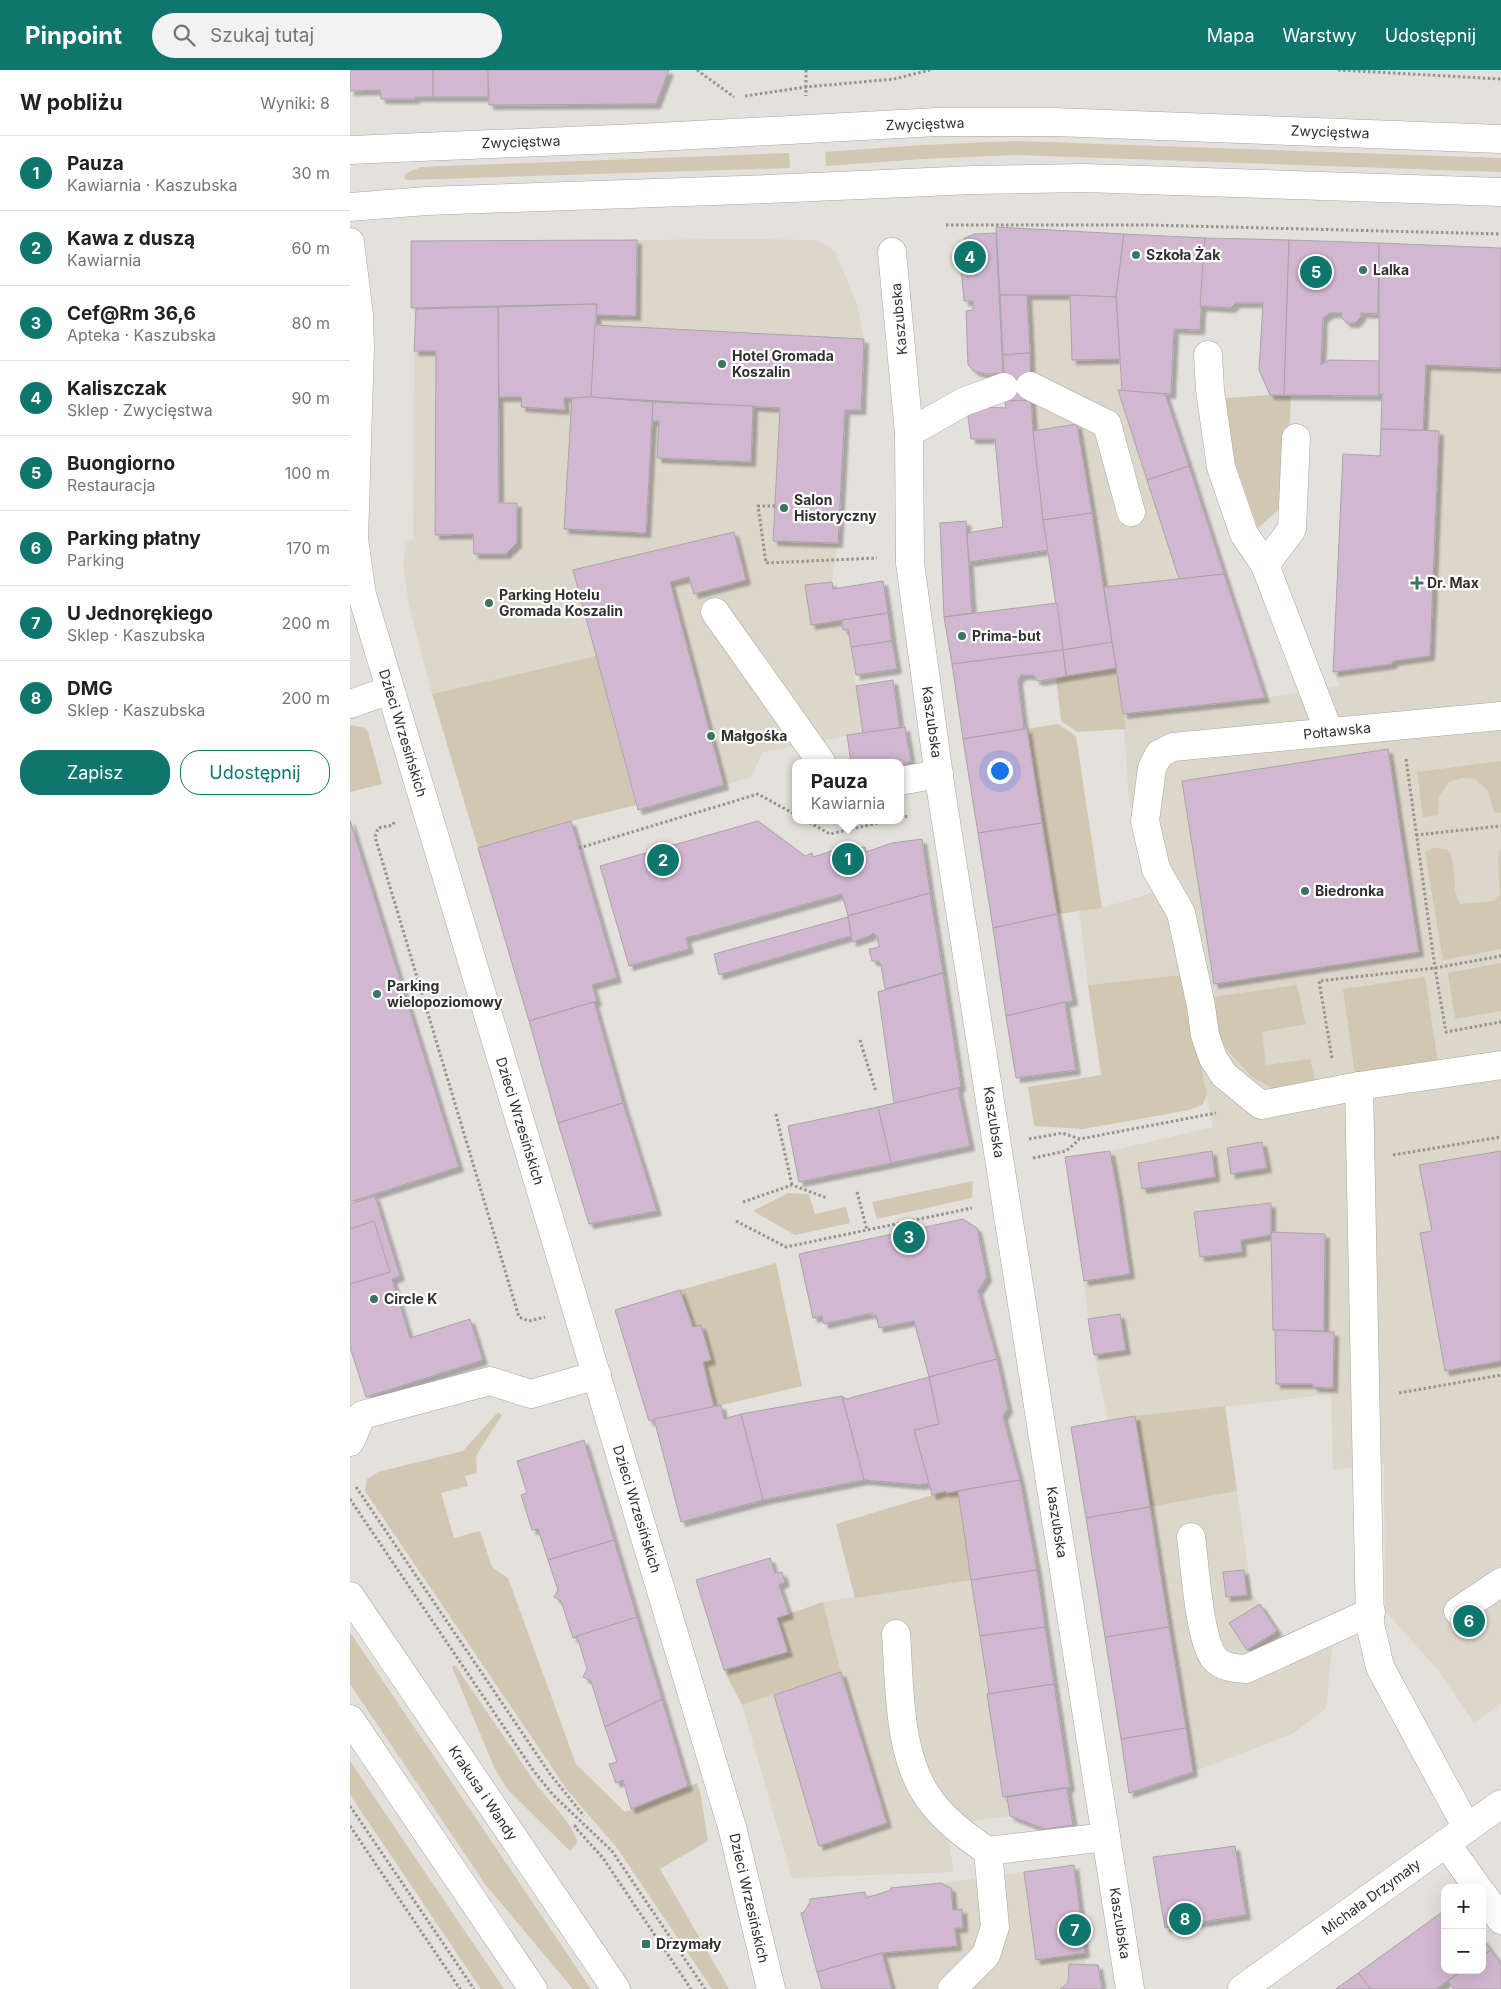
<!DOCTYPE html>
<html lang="pl">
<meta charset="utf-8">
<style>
:root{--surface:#fff;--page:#f2f2f2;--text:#202124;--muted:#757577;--line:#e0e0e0;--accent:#0f766e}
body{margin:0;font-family:Inter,sans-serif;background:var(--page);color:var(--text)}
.controls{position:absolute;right:15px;bottom:15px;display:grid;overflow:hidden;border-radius:10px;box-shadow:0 5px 20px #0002}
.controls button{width:45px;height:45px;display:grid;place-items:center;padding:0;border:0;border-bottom:1px solid var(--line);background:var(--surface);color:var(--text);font:25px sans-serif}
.you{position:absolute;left:649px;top:700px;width:18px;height:18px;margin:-12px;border:4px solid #fff;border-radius:50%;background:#1a73e8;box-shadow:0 0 0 8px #1a73e833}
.badge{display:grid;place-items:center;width:32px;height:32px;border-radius:50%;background:var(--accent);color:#fff;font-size:16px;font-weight:700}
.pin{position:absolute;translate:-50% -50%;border:2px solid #fff;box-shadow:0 1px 5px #0006}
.popup{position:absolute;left:442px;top:689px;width:112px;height:65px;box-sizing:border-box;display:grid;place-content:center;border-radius:10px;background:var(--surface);filter:drop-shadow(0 1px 4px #0005);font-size:16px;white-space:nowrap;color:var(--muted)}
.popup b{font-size:19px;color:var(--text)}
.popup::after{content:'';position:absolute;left:50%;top:100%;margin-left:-10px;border:10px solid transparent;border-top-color:var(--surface)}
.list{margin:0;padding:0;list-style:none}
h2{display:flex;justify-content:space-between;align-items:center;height:65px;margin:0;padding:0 20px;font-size:21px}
h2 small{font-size:16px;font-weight:400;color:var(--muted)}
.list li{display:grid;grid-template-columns:32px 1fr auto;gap:15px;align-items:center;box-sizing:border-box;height:75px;padding:0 20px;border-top:1px solid var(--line)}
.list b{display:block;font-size:19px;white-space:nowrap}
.list p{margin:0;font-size:16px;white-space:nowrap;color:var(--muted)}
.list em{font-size:16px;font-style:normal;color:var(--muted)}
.actions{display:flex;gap:10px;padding:15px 20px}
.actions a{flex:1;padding:11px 0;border:1px solid var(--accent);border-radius:20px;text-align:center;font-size:18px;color:var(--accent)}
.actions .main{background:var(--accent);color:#fff}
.icon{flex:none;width:28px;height:28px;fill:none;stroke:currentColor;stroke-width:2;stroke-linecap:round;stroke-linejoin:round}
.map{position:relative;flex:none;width:1151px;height:1919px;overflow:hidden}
header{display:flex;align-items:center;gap:30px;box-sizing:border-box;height:70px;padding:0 25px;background:var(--accent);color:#fff}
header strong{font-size:24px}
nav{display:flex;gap:28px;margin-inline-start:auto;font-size:18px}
.search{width:350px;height:45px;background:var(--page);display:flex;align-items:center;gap:12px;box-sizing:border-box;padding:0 18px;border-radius:28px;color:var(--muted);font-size:19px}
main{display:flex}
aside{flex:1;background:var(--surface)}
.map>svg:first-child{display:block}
.built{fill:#dcd7cb}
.green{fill:#d1c7b2}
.building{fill:#d2b7d0;stroke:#a9a4a8;filter:url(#shadow)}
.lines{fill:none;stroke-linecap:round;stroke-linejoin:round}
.minor-casing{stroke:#a8a6a0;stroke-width:29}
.path{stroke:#959390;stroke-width:3;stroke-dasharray:2.5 2.5;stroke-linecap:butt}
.minor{stroke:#fff;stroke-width:28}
.poi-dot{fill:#39755f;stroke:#fff;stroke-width:2}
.labels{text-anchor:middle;stroke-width:4.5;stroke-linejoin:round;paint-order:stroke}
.street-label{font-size:14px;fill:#31302e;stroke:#fff}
.poi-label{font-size:14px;font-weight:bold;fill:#31302e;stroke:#fff;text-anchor:start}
</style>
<header>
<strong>Pinpoint</strong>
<div class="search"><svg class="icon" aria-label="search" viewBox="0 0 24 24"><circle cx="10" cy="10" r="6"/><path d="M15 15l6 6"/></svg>Szukaj tutaj</div>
<nav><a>Mapa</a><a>Warstwy</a><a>Udostępnij</a></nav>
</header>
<main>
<aside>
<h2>W pobliżu<small>Wyniki: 8</small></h2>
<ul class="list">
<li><span class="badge">1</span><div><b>Pauza</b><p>Kawiarnia · Kaszubska</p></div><em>30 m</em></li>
<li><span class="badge">2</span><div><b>Kawa z duszą</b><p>Kawiarnia</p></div><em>60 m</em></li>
<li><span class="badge">3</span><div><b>Cef@Rm 36,6</b><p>Apteka · Kaszubska</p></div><em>80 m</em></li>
<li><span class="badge">4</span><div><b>Kaliszczak</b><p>Sklep · Zwycięstwa</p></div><em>90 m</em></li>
<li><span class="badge">5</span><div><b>Buongiorno</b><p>Restauracja</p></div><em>100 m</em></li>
<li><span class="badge">6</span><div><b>Parking płatny</b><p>Parking</p></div><em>170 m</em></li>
<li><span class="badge">7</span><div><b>U Jednorękiego</b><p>Sklep · Kaszubska</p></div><em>200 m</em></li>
<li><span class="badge">8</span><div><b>DMG</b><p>Sklep · Kaszubska</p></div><em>200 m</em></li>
</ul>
<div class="actions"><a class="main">Zapisz</a><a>Udostępnij</a></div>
</aside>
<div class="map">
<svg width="1151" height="1919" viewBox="0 0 1151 1919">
<defs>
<filter id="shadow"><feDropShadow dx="4.5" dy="4.5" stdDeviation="1" flood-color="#0004"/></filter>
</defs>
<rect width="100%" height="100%" fill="#e4e1dc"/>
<g class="built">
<path d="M384,169L467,170L485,181L507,234L514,269L511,340H495L488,473L482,512L455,516L461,555L492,550L493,560L498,559L513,663L413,682L401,707L374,715L320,512L339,507L344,523L396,510L384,462L223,500L246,586L82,624L59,536L53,495L56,473L63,469L64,281L66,239L61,238L287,170Z"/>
<path d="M677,225H720L722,290L770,289L772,321H768L829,509L754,517L727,354L683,361Z"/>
<path d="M1076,295L1151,298V1633L1124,1653L1088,1600L1035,1541L1034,1394L983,1400L981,1324L758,1351L744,1285L715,1087L760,1081L863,1057L832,905L738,915L729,841L752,838L802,823L779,731L773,644L915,628L990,616L983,602L1042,594L1043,591L1080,586L1089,361L1073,360Z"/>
<path d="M887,1421L902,1524L937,1568L985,1549L976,1639L942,1664L843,1702L800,1437Z"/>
<path d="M621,1510L653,1727H657L660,1746L596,1755L604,1802L442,1808L392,1635L491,1602L473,1532Z"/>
<path d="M674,1802L686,1890L735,1883L736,1895L719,1894L718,1913L710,1919H542L532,1883L607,1876L605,1858H613L612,1840H603L601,1818L591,1813Z"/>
</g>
<g class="green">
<path d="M665,71L1151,88V102L665,85L573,89L476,96L475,82L572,75Z"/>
<path d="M439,83L440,98L57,110L55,109L54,106L57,103L71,97Z"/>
<path d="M920,325L941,326L939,372L934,435L908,458L878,373L876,328Z"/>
<path d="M246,586L286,735L221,751L128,778L82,624Z"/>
<path d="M766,598L776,659L727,662L711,651L706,608Z"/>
<path d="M708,654L726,666L752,838L707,844L677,659Z"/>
<path d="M0,655L15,658L18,662L32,714L0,722Z"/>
<path d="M1151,691V743L1144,742L1138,721L1125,709L1112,708L1099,712L1089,726L1088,745L1073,747L1067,702Z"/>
<path d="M1083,778L1097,779C1109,794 1100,818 1110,834L1144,831L1150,825L1148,790L1151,779V879L1093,890L1075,782Z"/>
<path d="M1151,893V941L1105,949L1098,903Z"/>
<path d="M832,905L857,1024L853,1034L840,1040L733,1059L684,1056L678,1017L751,1005L738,915Z"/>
<path d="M1075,907L1088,993L1005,1005L993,919Z"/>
<path d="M947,915L956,954L912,962L916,995L960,989L965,1010L929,1019L922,1018L902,1007L872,974L855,928Z"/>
<path d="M623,1111L622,1128L527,1149L522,1132Z"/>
<path d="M438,1123L459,1124L465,1144L496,1137L500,1153L445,1165L403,1141Z"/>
<path d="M426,1193L452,1316L364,1337L353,1292L361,1290L351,1255L343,1257L330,1220Z"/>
<path d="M875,1336L887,1421L800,1437L785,1346Z"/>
<path d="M148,1342L152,1345L126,1386L127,1403L115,1406L118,1416L91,1423L104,1468L130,1461L142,1497L158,1508L226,1694L275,1742L347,1713L351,1726L358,1771L310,1799L379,1919H362L267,1778L218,1721L15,1421L17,1409L28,1402L113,1381Z"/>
<path d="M596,1421L597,1423L608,1421L621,1510L505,1528L486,1454Z"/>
<path d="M473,1532L491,1602L392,1635L374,1600L438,1582L427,1548Z"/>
<path d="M0,1562L241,1919H223L135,1814L0,1614Z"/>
<path d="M105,1595L186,1714C196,1727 227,1759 227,1773L220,1781L158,1720L145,1699L102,1597Z"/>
<path d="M0,1691L154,1919H131L0,1725Z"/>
</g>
<g class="building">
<path d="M0,0H83V27H65V29H31L30,20L0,21Z"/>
<rect x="83" y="0" width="55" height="27"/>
<path d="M138,0H319L306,34L139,35Z"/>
<path d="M646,157L774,164L766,227L720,225H650Z"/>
<path d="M646,163L653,303L636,304L624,301L618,295L616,241L623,240V231H614L609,176L615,168L624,164Z"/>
<path d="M774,164L855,168L850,260L824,259L821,324L772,321L766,227Z"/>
<path d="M855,168L939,170L934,325H920L909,300L913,233H886L881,238L850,236Z"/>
<path d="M287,170L286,246L246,245L247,234L61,238V171Z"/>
<path d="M939,170L1029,173L1028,244L1011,243V247L1005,253H997L991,247L992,243H980L973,248L971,295L979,290L1029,291V326L934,325Z"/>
<path d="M1029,173L1151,178V298L1076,295L1073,360L1031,359L1032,324H1029Z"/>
<path d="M650,225H677L680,283L653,285Z"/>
<path d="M720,225L766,227L770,289L722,290Z"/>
<path d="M247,234L241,327L214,328L215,340L171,337L172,327H149L148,237Z"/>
<path d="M148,237L149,433H167V473L156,484H124L123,464L85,465L86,281H64L66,239Z"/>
<path d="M245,255L514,269L511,340H495L488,473L423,471L430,338L241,327Z"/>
<path d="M680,283L681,330L655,331L653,285Z"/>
<path d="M768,320L815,324L839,396L797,410Z"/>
<path d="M241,327L303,332L296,463L214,459L222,328Z"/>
<path d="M681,330L683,361L698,480L619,492L617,463L653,457L645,369H621L618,347L620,342L633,337L656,338L655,331Z"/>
<path d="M303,332L403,336L401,392L307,388L309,351H302Z"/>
<path d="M727,354L742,443L693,450L683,361Z"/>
<path d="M1031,359L1089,361L1080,586L1043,591L1042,594L983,602L993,384L1030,386Z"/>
<path d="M839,396L874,504L829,509L797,410Z"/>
<path d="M742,443L762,572L713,580L693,450Z"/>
<path d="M616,451L622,543L594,547L590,453Z"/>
<path d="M384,462L396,510L344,524L339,507L320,512L374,715L288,740L223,500Z"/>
<path d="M874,504L915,628L773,644L754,517Z"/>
<path d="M533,511L538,543L461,555L455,515L482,512L483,519Z"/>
<path d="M707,533L713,580L602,594L594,547Z"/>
<path d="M538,543L542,571L501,577L498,559L493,560L492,550Z"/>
<path d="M542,571L547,599L506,605L501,577Z"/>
<path d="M762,572L766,598L716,606L713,580Z"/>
<path d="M713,580L716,606L690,611L686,610L684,605H671L668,610L674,659L613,669L602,594Z"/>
<path d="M543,610L550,658L513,663L506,616Z"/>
<path d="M555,657L561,692L550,694L501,693L497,665Z"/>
<path d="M674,659H677L692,753L628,763L613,669Z"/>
<path d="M1038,679L1069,882L864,914L832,711Z"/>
<path d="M0,750L109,1097L0,1132Z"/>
<path d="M221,751L267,908L242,915L247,931L179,951L128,778Z"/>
<path d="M408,751L455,786L462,783L463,787L485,780L515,777L516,782L542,773L572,769L580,823L498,846L492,824L336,868L339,879L279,896L250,796Z"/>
<path d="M692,753L707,844L643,858L628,763Z"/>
<path d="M580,823L593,903L535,919L531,895L528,891H522L519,879L529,877L527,866L523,863L520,866L502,872L498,846Z"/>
<path d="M707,844L723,931L656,946L643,858Z"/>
<path d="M498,847L501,866L369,905L364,884Z"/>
<path d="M593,903L611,1017L544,1034L528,922Z"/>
<path d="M244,932L273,1033L208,1053L179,951Z"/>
<path d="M715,932L726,1000L666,1008L656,946Z"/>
<path d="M608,1018L620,1076L541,1093L528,1037Z"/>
<path d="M273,1033L307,1141L239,1154L208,1053Z"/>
<path d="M528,1037L541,1093L449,1112L438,1056Z"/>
<path d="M912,1072L917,1098L881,1104L877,1078Z"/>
<path d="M760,1081L768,1124L780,1204L734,1211L715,1087Z"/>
<path d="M862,1081L865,1107L792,1119L788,1093Z"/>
<path d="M1151,1081V1291L1095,1301L1070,1163L1082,1161L1069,1095Z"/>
<path d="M25,1126L50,1206L42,1209L60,1268L120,1249L133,1290L16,1327L0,1277V1134Z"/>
<path d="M921,1133V1165L891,1170L892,1182L850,1187L844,1142Z"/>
<path d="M613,1149L627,1158L637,1207L628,1221L647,1289L579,1307L564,1251L529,1258L526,1245L522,1246V1243L474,1254L472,1246L463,1248L449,1184Z"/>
<path d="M24,1151L40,1202L0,1214V1159Z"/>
<path d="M921,1162L975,1164L974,1261L923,1260Z"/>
<path d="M330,1220L343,1257L351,1255L361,1290L353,1292L364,1337L299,1351L265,1240Z"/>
<path d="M770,1244L776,1280L744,1285L738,1249Z"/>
<path d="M925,1260L984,1262L983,1318L963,1317V1314H926Z"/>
<path d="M647,1289L658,1339L653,1346L670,1410L596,1423V1421L582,1425L564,1360L589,1354L579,1307Z"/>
<path d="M579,1307L589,1354L564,1360L579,1413L570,1415L514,1410L492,1326L496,1329Z"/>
<path d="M492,1326L514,1410L413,1430L391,1344Z"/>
<path d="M371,1335L374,1349L391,1344L413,1430L331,1452L304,1349Z"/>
<path d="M785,1346L800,1437L736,1448L721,1357Z"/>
<path d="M234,1370L264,1470L198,1490L188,1459L182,1460L171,1425L177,1423L167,1391Z"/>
<path d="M670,1410L687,1500L621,1510L608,1421Z"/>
<path d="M800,1437L819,1557L755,1567L736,1448Z"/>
<path d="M264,1470L287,1547L223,1568L211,1531L204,1527L208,1520L198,1490Z"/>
<path d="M420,1488L425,1503L432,1502L435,1512L429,1515L439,1544L427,1548L438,1582L374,1600L346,1510Z"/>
<path d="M687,1500L695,1557L630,1566L621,1510Z"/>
<path d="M894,1500L897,1525L876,1527L873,1502Z"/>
<path d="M910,1534L927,1561L897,1580L879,1553Z"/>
<path d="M287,1547L312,1629L255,1657L241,1611L233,1607L237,1599L227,1566Z"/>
<path d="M695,1557L704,1614L639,1624L630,1566Z"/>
<path d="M819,1557L836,1658L771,1669L755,1567Z"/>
<path d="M491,1602L537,1753L469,1776L424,1625Z"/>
<path d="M704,1614L720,1717L653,1727L637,1624Z"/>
<path d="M312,1629L338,1716L281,1739L273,1710L266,1713L259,1694L267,1692L255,1657Z"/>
<path d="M836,1658L843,1702L779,1723L771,1669Z"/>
<path d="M717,1718L723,1755L695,1759L660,1746L657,1727Z"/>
<path d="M885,1776L896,1845L815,1858L803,1787Z"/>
<path d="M724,1795L735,1883L686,1890L674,1802Z"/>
<path d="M591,1813L601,1818L603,1840L612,1839L613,1858H605L607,1876L532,1883L467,1902L451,1843L454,1842L460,1832V1829L515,1822L516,1828L541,1820L540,1818Z"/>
<path d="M1095,1840V1900H1113L1086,1919H1021L1008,1903Z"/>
<path d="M1132,1868L1141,1880L1132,1886Z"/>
<path d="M1141,1880L1151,1894V1919H1104L1098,1911L1113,1900H1132V1886Z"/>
<path d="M532,1883L542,1919H472L467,1902Z"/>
<path d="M719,1894L748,1895L752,1919H710L718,1913Z"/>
<path d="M1008,1903L1021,1919H986Z"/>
</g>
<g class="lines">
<defs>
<g id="minor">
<path d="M0,80L289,68L587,52H705L1151,69"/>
<path d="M0,137L76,131L418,119L624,110L734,108L1151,122"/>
<path d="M0,172L9,245L10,278L4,469L12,525L382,1757L421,1919"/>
<path d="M542,182L559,363L560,493L590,714L780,1919"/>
<path d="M858,285L860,320L871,397L894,464L915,495L979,662"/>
<path d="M680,316L757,354L781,442"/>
<path d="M559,363L613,332L654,317"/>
<path d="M915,495L942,459L946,368"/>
<path d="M365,542L472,693"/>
<path d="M0,634L40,620"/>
<path d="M550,711L589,704"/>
<path d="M1009,1016L911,1035L874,1005L863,988L855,965L851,936L831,843L806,799L795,751L802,698L809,684L823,677L1151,646"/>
<path d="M0,1372L12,1345L140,1311L181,1324L247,1305"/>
<path d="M841,1467C845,1495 849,1568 864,1588C872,1598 885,1598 896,1599L1021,1542"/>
<path d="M0,1526L266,1919"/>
<path d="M1108,1541L1151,1512"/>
<path d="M546,1564C550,1617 547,1690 583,1734C598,1753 618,1768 638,1781L756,1767"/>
<path d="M0,1649L183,1919"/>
<path d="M1117,1758L1030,1597L1020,1554L1009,1016L1151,995"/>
<path d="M1096,1773L1128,1818"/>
<path d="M1132,1823L1151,1850"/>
<path d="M602,1919L636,1885L645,1857L638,1781"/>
<path d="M892,1919L1151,1734"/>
</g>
</defs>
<use href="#minor" class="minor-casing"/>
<g class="path">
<path d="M347,0L384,27"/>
<path d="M456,0V26"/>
<path d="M988,0L1151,9"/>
<path d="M395,26L456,17L544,9L580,0"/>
<path d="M596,155H798L1151,164"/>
<path d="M425,436H408L416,493L527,488"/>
<path d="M1056,689L1085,898L1096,962L1151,952"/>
<path d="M550,748L559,746"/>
<path d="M455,750L480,764L541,750"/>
<path d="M44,752L43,755L28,758L25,767L169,1247L179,1251L195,1247"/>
<path d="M1066,765L1151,756"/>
<path d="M229,778L408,724L446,745"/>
<path d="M510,970L526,1022"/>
<path d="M982,988L969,911L1085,898L1151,886"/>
<path d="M426,1044L442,1115"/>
<path d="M679,1069L712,1063L730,1069L866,1043"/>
<path d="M1043,1085L1151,1067"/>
<path d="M683,1088L716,1081L729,1070"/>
<path d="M507,1122L517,1160"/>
<path d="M393,1132L442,1115L477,1128"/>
<path d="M386,1151L436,1177L622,1138"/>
<path d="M1049,1323L1151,1305"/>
<path d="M6,1417L200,1704L234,1746"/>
<path d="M0,1429L183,1700L203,1725L262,1781L355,1919"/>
<path d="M0,1736L124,1919"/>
<path d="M226,1755L225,1757L253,1788L341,1919"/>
<path d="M0,1756L110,1919"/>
</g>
<use href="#minor" class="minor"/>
</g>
<g class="poi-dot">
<circle cx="786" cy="185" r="5"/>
<circle cx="1013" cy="200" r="5"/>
<circle cx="372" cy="294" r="5"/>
<circle cx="434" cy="438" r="5"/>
<path d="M1064.5 505.5h5v5h5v5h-5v5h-5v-5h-5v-5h5z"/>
<circle cx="139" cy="533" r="5"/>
<circle cx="612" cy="566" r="5"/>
<circle cx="361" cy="666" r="5"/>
<circle cx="955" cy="821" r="5"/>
<circle cx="27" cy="924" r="5"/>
<circle cx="24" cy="1229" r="5"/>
<rect x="291" y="1869" width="10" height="10" rx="2.5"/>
</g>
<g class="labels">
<g class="street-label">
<text transform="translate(575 54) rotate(-2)" y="5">Zwycięstwa</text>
<text transform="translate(980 62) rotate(2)" y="5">Zwycięstwa</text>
<text transform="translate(171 72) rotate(-2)" y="5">Zwycięstwa</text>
<text transform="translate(549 249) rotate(-95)" y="5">Kaszubska</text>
<text transform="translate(582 652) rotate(82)" y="5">Kaszubska</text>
<text transform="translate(987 661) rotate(-6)" y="5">Połtawska</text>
<text transform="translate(53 663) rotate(73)" y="5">Dzieci Wrzesińskich</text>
<text transform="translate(170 1051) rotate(73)" y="5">Dzieci Wrzesińskich</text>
<text transform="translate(644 1052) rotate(81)" y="5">Kaszubska</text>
<text transform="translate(287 1439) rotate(73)" y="5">Dzieci Wrzesińskich</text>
<text transform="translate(707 1452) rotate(81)" y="5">Kaszubska</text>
<text transform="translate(133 1723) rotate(56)" y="5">Krakusa i Wandy</text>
<text transform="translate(1021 1827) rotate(-36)" y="5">Michała Drzymały</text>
<text transform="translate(399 1828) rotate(77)" y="5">Dzieci Wrzesińskich</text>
<text transform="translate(770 1853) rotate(81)" y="5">Kaszubska</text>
</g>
<g class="poi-label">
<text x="796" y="190">Szkoła Żak</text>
<text x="1023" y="205">Lalka</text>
<text x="382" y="291">Hotel Gromada<tspan x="382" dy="16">Koszalin</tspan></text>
<text x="444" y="435">Salon<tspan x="444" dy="16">Historyczny</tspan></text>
<text x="1077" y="518">Dr. Max</text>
<text x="149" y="530">Parking Hotelu<tspan x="149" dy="16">Gromada Koszalin</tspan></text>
<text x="622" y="571">Prima-but</text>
<text x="371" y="671">Małgośka</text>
<text x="965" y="826">Biedronka</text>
<text x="37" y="921">Parking<tspan x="37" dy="16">wielopoziomowy</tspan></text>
<text x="34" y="1234">Circle K</text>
<text x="306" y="1879">Drzymały</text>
</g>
</g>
</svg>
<div class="controls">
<button>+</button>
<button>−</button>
</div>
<div class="you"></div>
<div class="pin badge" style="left:498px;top:789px">1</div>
<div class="popup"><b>Pauza</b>Kawiarnia</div>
<div class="pin badge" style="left:313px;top:790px">2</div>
<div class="pin badge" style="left:559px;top:1167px">3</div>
<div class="pin badge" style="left:620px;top:187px">4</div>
<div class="pin badge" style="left:966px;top:202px">5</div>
<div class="pin badge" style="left:1119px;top:1551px">6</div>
<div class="pin badge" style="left:725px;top:1860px">7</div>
<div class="pin badge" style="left:835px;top:1849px">8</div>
</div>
</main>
